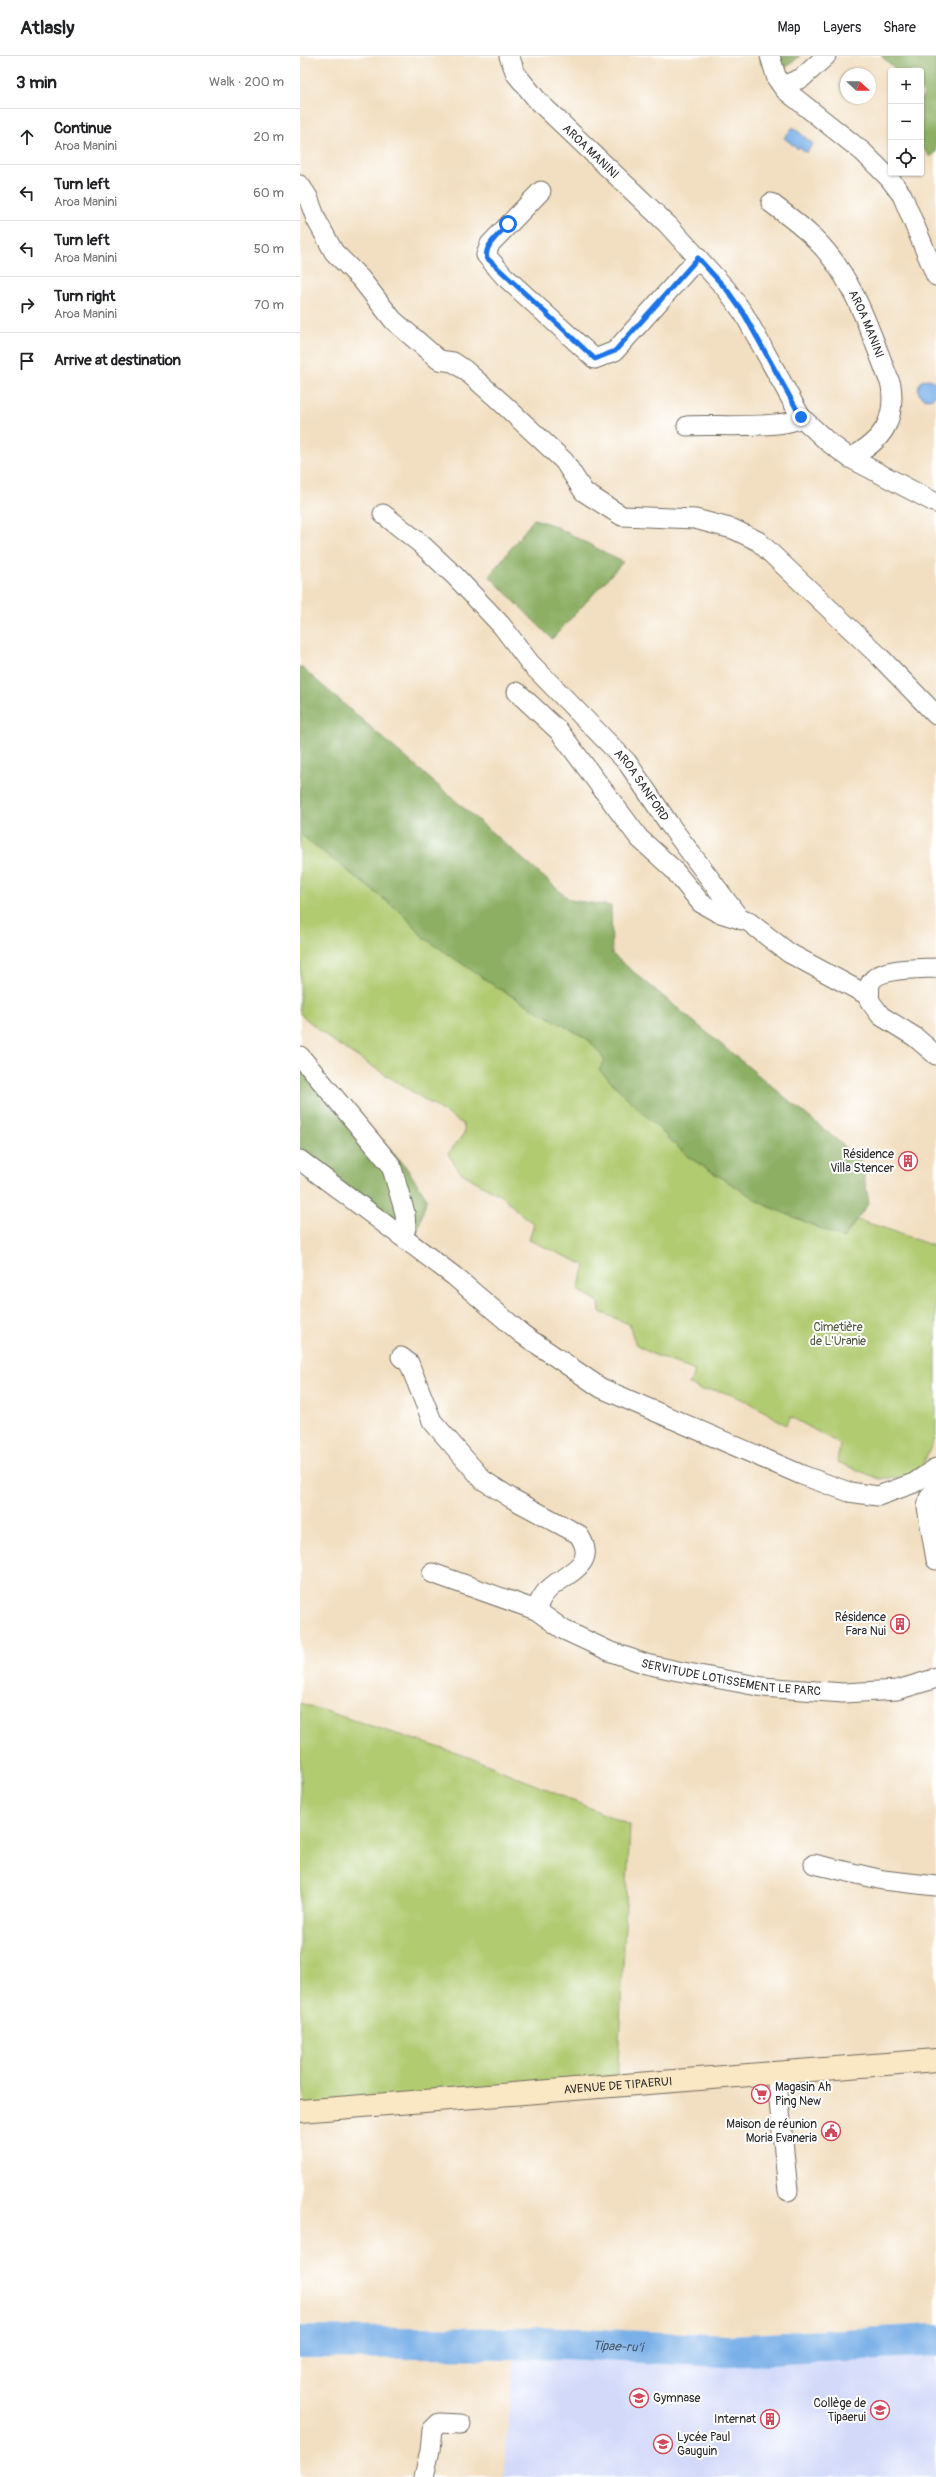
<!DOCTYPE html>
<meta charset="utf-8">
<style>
:root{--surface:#fff;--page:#f2f2f2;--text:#202124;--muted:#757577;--line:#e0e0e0}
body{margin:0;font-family:Pangolin,sans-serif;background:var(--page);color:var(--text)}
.controls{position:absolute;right:12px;top:12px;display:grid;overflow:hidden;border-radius:4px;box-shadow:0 1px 3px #0004}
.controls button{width:36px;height:36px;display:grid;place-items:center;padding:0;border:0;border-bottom:1px solid var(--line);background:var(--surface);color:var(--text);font:20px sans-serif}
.compass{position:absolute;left:540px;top:12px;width:36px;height:36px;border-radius:50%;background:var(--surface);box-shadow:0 1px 3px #0004;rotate:111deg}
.stop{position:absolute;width:12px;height:12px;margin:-9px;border:3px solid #1a73e8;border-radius:50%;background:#fff}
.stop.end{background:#1a73e8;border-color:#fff;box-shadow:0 1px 4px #0008}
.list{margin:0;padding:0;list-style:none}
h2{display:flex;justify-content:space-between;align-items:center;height:52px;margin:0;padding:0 16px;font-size:17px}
h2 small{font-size:13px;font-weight:400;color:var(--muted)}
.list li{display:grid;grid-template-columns:26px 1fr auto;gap:12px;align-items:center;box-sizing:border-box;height:56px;padding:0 16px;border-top:1px solid var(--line)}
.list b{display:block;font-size:15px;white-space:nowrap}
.list p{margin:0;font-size:13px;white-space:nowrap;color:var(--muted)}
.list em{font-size:13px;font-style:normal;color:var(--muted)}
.icon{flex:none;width:22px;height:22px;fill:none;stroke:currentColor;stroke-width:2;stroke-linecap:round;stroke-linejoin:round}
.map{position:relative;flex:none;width:636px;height:2421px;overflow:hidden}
header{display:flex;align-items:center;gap:24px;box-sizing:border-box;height:56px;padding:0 20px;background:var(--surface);border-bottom:1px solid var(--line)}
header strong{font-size:19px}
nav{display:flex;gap:22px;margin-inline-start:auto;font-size:14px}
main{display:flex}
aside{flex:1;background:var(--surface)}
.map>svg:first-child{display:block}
.built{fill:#d2d9f9}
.green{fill:#b1cb71;stroke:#6e7b4e}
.forest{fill:#8caf63;stroke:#5c6d47}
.water{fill:#7ab0e8;stroke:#526e8a}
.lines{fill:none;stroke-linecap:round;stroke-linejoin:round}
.river{stroke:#7ab0e8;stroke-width:32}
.minor-casing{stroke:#716a60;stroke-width:21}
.secondary-casing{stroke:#716a60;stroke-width:24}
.minor{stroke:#fff;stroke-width:19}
.secondary{stroke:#fae7c3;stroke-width:22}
.route{stroke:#1a73e8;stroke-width:5}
.labels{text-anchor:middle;stroke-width:4;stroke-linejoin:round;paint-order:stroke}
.street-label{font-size:12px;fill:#2b2b2b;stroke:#fff}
.poi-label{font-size:12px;fill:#2b2b2b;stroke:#fff;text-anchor:end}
.park-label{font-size:12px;fill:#535b40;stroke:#fff}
.water-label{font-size:13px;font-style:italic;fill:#475a6d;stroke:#fff}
</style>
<header>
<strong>Atlasly</strong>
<nav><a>Map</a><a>Layers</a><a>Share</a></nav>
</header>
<main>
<aside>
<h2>3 min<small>Walk · 200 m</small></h2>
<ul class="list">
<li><svg class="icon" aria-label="ahead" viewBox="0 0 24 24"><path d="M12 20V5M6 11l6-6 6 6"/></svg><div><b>Continue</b><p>Aroa Manini</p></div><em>20 m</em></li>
<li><svg class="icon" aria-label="left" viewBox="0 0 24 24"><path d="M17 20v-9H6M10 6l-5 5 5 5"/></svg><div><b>Turn left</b><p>Aroa Manini</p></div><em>60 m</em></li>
<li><svg class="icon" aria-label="left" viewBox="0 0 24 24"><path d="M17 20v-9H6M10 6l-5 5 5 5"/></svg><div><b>Turn left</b><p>Aroa Manini</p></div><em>50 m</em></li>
<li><svg class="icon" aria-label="right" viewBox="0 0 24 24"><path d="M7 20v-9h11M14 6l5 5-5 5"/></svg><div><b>Turn right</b><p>Aroa Manini</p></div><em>70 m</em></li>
<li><svg class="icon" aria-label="arrive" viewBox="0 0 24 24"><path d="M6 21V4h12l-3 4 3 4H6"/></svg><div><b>Arrive at destination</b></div></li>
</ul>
</aside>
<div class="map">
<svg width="636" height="2421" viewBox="0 0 636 2421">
<rect width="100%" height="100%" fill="#fff"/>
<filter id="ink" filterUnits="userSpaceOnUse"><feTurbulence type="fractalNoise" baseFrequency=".025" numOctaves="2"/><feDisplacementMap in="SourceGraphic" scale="8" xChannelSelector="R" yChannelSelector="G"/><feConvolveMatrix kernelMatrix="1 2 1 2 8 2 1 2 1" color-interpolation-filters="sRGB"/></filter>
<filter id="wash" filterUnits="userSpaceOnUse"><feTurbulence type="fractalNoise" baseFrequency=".012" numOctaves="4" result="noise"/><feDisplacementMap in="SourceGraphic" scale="16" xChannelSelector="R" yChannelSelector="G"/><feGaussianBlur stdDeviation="0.9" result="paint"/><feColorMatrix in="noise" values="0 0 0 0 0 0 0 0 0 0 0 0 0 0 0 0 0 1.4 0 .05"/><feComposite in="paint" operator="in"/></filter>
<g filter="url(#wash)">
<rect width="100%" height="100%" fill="#f2dfc1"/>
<path class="built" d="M636,2288V2421H203L215,2294L420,2305L515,2303Z"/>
<g class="green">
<path d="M0,778L102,857L123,881L198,932L289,984L306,1005L299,1014L387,1100L463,1148L543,1182L557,1164L590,1174L636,1191V1380L621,1412L607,1420L580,1423L537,1406L540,1388L491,1361L486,1369C467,1357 424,1328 402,1335L389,1328L395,1315L350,1297L335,1287L329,1268L300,1256L299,1246L278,1234L285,1209L229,1184L234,1168L217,1155L206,1143L160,1116L148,1098L165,1076L163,1068L34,986L0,958Z"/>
<path d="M0,1647L172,1702L330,1769L317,2028L5,2053L0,1973Z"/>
</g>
<g class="forest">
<path d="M460,0H500L483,14L461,8Z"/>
<path d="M581,0H636V96L630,101L621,90V43L624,38L621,35V15H598Z"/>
<path d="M234,463L253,469L323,506L252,583L189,520Z"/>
<path d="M0,610L270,844L311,850L312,898L561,1104L569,1147L543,1182L463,1148L387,1100L299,1014L305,1004L289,984L198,932L123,881L102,857L0,778Z"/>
<path d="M0,1002L103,1107L127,1142L113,1190L0,1103Z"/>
</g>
<g class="water">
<path d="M493,71L513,88L506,97L500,91L498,93L484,82Z"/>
<circle cx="628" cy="333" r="10"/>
</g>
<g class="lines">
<path class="river" id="s1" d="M0,2286L210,2288L241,2286L427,2295L636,2284"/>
</g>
</g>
<g filter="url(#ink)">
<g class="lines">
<defs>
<g id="minor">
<path id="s2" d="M209,0L216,18L238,45L368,169L427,234L444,258L501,361L528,386L550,402L636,447"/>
<path d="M470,0L477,23L485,34L563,96L589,122L602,139L636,220"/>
<path d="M482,30L502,22L526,0"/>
<path d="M0,129L8,141L16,163L34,196L61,223L93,264L139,304L153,306L165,314L201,346L264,405L284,436L322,460L395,463L433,473L458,485L578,599L636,659"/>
<path d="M241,135L190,188L186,199L204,220L295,303L315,295L398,202"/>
<path id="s3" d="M471,147C487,159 502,170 516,184C555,223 571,279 591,329C596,366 582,385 550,402"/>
<path d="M387,370C410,368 487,374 501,361"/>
<path id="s4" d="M83,458L121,488L155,520L202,570L230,607L327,706L369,768L440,863"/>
<path d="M217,636L259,675L339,782L373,813L401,847L417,856L449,866L489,897L569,940"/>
<path d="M636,912C620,913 576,911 570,928C569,933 570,940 569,944L581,960L615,981L636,999"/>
<path d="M0,1000L91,1109L105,1157L106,1172L103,1180"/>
<path d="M0,1104L154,1220L222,1278L301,1332L502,1419L549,1436L578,1440L614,1427L636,1412"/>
<path d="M101,1301L109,1307L132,1365L183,1424L211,1442L278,1478C302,1511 260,1518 245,1537C241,1542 238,1549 236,1554"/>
<path d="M636,1431L629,1442L627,1451L636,1504"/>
<path id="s5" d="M132,1517L236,1554L264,1574L309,1595L346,1608L378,1615L463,1631L543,1637L597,1634L634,1623L636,1621"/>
<path d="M514,1808L583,1824L636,1830"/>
<path d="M476,2016L488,2135"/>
<path d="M124,2421L130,2394L132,2374L139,2367L161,2368"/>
</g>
<g id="secondary">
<path id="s6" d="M0,2055L636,2004"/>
</g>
</defs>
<use href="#minor" class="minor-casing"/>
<use href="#secondary" class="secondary-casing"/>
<use href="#minor" class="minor"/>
<use href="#secondary" class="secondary"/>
</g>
</g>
<g class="lines" filter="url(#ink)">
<path class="route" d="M208,168C201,177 183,190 187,202L295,303L315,295L398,202L427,234L444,258L501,361"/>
</g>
<defs>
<symbol id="building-ring" viewBox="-11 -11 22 22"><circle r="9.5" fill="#fff" stroke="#d1495b" stroke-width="1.5"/><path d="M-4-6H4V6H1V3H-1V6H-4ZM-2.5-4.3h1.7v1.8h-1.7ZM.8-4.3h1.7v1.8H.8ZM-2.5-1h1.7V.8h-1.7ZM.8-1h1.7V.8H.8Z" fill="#d1495b"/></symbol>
<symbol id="supermarket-ring" viewBox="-11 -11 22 22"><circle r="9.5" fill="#fff" stroke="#d1495b" stroke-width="1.5"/><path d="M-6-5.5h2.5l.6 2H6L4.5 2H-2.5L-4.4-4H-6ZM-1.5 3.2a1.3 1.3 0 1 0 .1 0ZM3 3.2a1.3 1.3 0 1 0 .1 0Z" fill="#d1495b"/></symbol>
<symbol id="civic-ring" viewBox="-11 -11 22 22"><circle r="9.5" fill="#fff" stroke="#d1495b" stroke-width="1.5"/><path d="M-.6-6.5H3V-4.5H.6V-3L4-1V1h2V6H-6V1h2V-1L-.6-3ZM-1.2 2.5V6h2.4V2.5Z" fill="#d1495b"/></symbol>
<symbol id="school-ring" viewBox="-11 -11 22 22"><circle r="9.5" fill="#fff" stroke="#d1495b" stroke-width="1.5"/><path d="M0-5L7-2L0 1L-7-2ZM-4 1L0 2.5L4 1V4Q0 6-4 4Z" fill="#d1495b"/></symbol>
</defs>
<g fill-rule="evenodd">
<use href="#building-ring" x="597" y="1094" width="22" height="22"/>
<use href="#building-ring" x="589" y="1557" width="22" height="22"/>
<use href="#supermarket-ring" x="450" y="2027" width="22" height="22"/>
<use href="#civic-ring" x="520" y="2064" width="22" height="22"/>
<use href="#school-ring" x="328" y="2331" width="22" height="22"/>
<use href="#school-ring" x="569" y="2343" width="22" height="22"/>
<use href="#building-ring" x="459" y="2352" width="22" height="22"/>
<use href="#school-ring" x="352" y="2377" width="22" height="22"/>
</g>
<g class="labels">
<g class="street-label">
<text dy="4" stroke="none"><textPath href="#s2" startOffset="127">AROA MANINI</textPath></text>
<text dy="4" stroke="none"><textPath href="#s3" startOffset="157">AROA MANINI</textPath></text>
<text dy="4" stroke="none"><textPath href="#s4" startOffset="376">AROA SANFORD</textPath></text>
<text dy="4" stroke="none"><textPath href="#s5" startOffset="320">SERVITUDE LOTISSEMENT LE PARC</textPath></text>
<text dy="4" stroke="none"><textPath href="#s6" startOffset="319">AVENUE DE TIPAERUI</textPath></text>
</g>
<g class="poi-label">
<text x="594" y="1102">Résidence<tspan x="594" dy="14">Villa Stencer</tspan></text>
<text x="586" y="1565">Résidence<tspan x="586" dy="14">Fara Nui</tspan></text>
<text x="475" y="2035" text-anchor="start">Magasin Ah<tspan x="475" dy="14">Ping New</tspan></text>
<text x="517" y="2072">Maison de réunion<tspan x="517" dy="14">Moria Evaneria</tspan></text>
<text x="353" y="2346" text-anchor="start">Gymnase</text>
<text x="566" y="2351">Collège de<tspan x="566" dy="14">Tipaerui</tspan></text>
<text x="456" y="2367">Internat</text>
<text x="377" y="2385" text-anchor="start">Lycée Paul<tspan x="377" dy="14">Gauguin</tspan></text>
</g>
<g class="park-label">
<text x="538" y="1275">Cimetière<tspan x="538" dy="14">de L'Uranie</tspan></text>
</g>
<g class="water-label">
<text dy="5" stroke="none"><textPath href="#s1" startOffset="318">Tipae-ru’i</textPath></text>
</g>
</g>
</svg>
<div class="controls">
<button>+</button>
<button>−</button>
<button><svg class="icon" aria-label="locate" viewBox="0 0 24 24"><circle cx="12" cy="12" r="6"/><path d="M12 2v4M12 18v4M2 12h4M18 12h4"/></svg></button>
</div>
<svg class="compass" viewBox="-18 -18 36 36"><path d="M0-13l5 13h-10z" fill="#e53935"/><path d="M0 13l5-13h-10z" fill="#757577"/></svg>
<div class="stop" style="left:208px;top:168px"></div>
<div class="stop end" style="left:501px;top:361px"></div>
</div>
</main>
